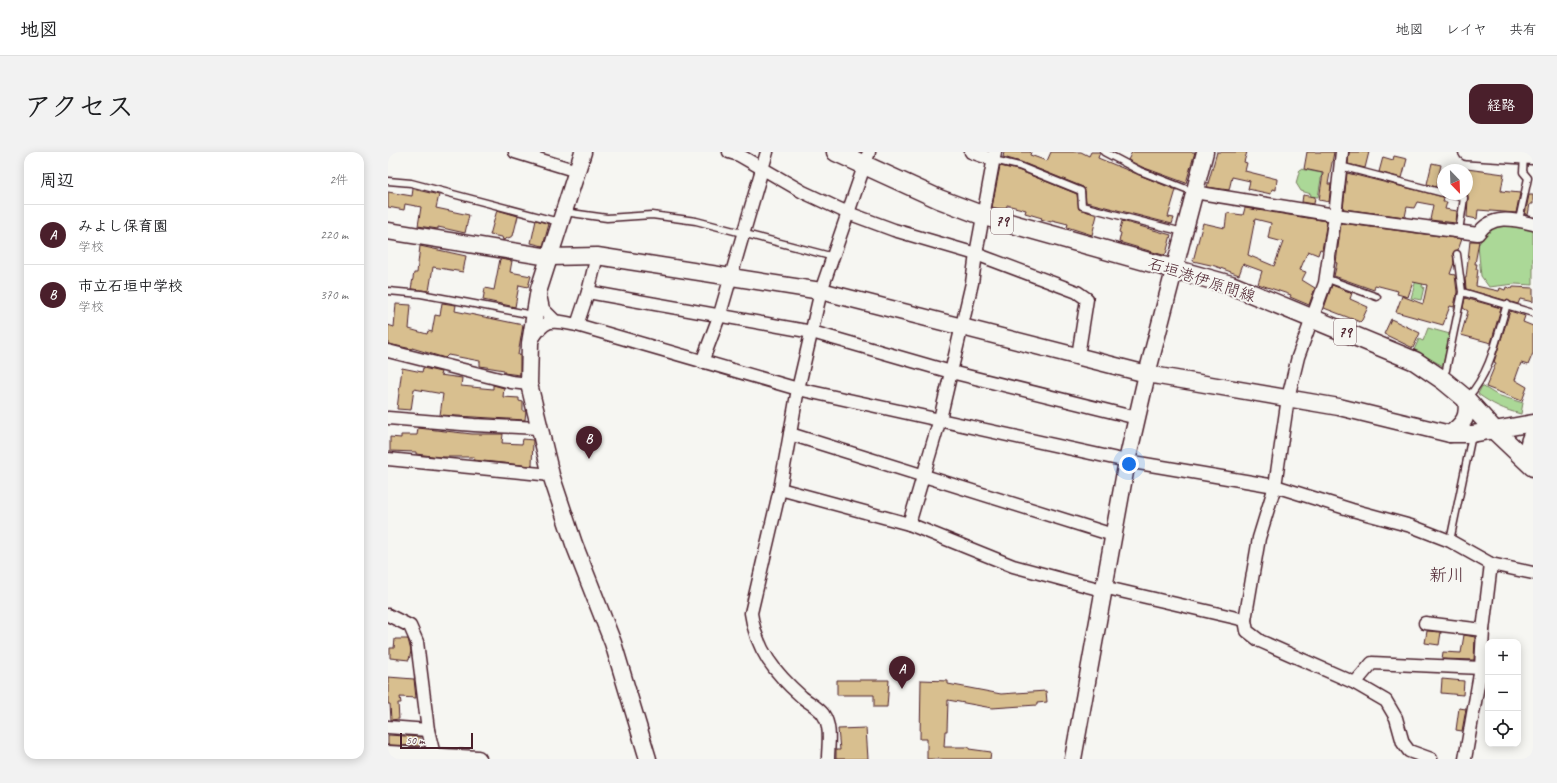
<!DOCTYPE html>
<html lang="ja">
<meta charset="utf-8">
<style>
:root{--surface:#fff;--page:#f2f2f2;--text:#202124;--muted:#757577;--line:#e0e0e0;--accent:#4a1f2b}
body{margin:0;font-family:Caveat,"Klee One",sans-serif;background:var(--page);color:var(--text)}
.controls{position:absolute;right:12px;bottom:12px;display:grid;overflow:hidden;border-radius:8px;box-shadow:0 2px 10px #0003}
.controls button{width:36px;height:36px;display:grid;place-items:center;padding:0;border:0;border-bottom:1px solid var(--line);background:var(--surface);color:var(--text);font:20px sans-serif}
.compass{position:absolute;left:1049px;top:12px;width:36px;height:36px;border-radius:50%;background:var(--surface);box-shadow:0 2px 10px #0003;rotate:157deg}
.scale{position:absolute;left:12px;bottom:10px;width:73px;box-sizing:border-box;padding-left:4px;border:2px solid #4a1f2b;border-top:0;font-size:11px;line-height:14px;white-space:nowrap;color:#4a1f2b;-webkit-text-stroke:3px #f6f6f2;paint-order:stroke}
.you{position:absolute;left:741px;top:312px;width:14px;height:14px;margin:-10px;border:3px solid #fff;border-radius:50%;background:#1a73e8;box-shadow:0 0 0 6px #1a73e833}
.badge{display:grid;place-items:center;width:26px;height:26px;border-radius:50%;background:var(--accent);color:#fff;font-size:13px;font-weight:700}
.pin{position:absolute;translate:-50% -33px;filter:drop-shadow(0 1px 2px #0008)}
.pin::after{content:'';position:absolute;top:21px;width:14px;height:12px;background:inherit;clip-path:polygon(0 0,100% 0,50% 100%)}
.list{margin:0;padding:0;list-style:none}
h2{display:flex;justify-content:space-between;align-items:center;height:52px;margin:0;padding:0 16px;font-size:17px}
h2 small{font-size:13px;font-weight:400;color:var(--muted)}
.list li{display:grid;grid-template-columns:26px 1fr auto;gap:12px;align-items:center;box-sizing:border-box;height:60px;padding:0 16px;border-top:1px solid var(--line)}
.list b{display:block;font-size:15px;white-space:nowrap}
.list p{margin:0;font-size:13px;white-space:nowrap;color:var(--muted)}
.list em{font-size:13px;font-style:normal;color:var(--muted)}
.icon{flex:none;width:22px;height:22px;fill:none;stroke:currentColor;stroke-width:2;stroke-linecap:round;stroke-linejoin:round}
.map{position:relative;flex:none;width:1145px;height:607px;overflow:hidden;border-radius:12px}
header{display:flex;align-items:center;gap:24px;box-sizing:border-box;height:56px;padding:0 20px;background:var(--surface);border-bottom:1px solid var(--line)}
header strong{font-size:19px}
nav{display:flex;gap:22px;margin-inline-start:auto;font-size:14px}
.intro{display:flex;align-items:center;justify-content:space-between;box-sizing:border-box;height:96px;padding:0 24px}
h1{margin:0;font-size:28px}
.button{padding:10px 18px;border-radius:12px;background:var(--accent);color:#fff;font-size:14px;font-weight:700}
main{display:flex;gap:24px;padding:0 24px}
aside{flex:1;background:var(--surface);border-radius:12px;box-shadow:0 2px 10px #0003}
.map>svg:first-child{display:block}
.green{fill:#abd897;stroke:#7a7c61}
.building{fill:#d8bf8f;stroke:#4a1f2b;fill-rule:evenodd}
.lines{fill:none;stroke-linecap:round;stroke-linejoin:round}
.lane-casing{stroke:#4a1f2b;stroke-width:9}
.street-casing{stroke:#4a1f2b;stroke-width:15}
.secondary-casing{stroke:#4a1f2b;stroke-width:19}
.primary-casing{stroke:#4a1f2b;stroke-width:21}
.lane{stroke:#f6f6f2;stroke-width:6}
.street{stroke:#f6f6f2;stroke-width:12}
.secondary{stroke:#f6f6f2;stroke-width:16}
.primary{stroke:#f6f6f2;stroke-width:18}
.labels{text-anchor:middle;stroke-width:4;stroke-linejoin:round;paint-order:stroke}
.shield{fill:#f6f6f2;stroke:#7e6067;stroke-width:1}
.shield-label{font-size:15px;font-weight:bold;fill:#4a1f2b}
.street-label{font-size:16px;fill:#4a1f2b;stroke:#f6f6f2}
.quarter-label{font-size:18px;fill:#4a1f2b;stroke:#f6f6f2}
</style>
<header>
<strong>地図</strong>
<nav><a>地図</a><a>レイヤ</a><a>共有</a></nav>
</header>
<div class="intro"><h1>アクセス</h1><a class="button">経路</a></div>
<main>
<aside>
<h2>周辺<small>2件</small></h2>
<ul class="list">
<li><span class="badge">A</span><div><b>みよし保育園</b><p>学校</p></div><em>220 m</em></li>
<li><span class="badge">B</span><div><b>市立石垣中学校</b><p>学校</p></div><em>370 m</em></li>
</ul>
</aside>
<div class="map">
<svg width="1145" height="607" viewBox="0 0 1145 607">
<rect width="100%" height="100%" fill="#f6f6f2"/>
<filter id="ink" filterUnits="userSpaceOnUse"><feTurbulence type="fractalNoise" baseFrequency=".025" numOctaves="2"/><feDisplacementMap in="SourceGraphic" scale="8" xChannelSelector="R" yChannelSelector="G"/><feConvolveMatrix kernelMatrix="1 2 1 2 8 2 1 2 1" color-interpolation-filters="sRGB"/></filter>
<g filter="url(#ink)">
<g class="green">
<path d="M912,17L934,21L930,45L922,44L923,42L913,39L908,31Z"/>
<path d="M1117,72L1145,78V133L1127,132L1101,135L1093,124L1090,93L1100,79L1107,73Z"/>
<path d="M1028,128L1035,130L1034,135H1036L1033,148L1023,146Z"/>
<path d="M1040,176L1062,182L1055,214L1026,198L1031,187L1035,189Z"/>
<path d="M1094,234L1109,243L1135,251L1133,262C1116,258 1104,252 1090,242Z"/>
</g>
<g class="building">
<path d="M616,0H643L642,3L659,9L663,0H693L701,4L703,0H712L710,6L788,38L780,65L786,66L784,72L698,50L697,39L695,35L633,10L615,5Z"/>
<path d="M744,0H807L798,31L754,15L740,8Z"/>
<path d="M829,0H859L856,10L859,11L857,19L889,27L888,38L884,37L883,42L860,37L862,29L844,25L841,38L819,35Z"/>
<path d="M919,0H946L940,32H943L941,50L931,48L935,21L916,17Z"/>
<path d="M961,0H981L977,16L960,12Z"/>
<path d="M1006,4L1019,7L1014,26L991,20L995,5L1005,8Z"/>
<path d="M1044,11L1053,13L1048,35L1039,32Z"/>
<path d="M612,14L630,18L689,42L691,57L709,63L704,83L679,75L680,72L664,68L663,70L653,67L654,66L637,61L638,58L619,53L618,59L604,55Z"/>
<path d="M1079,17L1116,22L1113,39L1132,41L1128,61L1090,58L1089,67L1079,65L1080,46Z"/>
<path d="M959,21L1056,45L1055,50H1059L1057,57L1069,59L1068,71L1042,68L1045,53L1029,50L1026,56L1019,55L1017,65L955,57Z"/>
<path d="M25,37L51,43L48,56L81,63L77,81L50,75V77L30,74L33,55L17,52L16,58L0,55V40L24,44Z"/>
<path d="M915,43L927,45L926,52L914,50Z"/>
<path d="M1141,43H1145V52H1142L1140,63L1137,62Z"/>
<path d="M857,56L939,69L934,98L932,97L930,103L920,99L912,118L918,120L914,128L927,136L921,153L902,145L903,143L870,132L874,119L855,112L851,123L827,114L805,109L815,71L837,76L839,61L855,63ZM867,67L883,71L880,86L895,90L886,114L860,103Z"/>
<path d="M109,58L130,64L125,84L115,88L114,85L102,83Z"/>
<path d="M148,68L161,72L155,94L143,91Z"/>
<path d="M734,69L783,83L778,102L775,103L731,90L733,81L731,80Z"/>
<path d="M953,71L1074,87L1070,98L1065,101L1066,111L1062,122L1067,123L1069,140L1066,155L1062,154L1055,173L1008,160L1014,144L1035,152L1039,133L1025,130L1020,145L1009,142L1010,139L987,133L986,138L946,124L949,111H948Z"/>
<path d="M1082,89H1091L1087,112H1089L1088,117H1090L1088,134L1111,139L1112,136L1117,138L1118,135L1124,137L1125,135L1145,136V150L1132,147L1130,152L1078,137L1077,126H1078Z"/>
<path d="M32,94L78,104L75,120L45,115L41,139L23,137L26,121H29Z"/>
<path d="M112,107L124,109L122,120L143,124L140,135L131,133L127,155L95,148L97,136L106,138Z"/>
<path d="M944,133L964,141L962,147L980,155L974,168L972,170L936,156Z"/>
<path d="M1077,146L1113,156L1103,191L1073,183L1080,159L1075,156Z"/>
<path d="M54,151L68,153L67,159L135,173L130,203H132V223L116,221V218L92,214V209L60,203L57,206L24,196V197L0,192V173L6,175L8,152L23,153L21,177L39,182L40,179L44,180L47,163L52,164Z"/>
<path d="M1122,159L1137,164L1135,170L1145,174V201L1140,213L1133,211L1127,228L1139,235L1134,249L1098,235L1108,211L1106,210Z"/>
<path d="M1003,167L1032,181L1025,196L996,182Z"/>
<path d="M14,216L34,220L35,216L53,220L52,223L74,226L73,234L105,237V233L116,236L115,245L131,246V249L135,250V259H138L137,268L52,263L55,242L26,237L23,258L9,257Z"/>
<path d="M30,276L84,282H115L114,291L134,292L135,287L145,288L144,314L85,308L86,305H52L28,302V300L2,299V285L13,286V283H29Z"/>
<path d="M1039,479L1053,480L1051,493L1037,491Z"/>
<path d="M1076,483L1087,485L1086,508L1054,507L1055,500L1073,501Z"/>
<path d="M7,487H20L23,499L21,508L2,506V496H6Z"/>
<path d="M0,525L26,527L28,546L12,545L13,551H10L11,567L3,568L2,552H0Z"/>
<path d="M1054,527L1076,529L1075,543L1053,541Z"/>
<path d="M449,528H501L499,555H486V543H449Z"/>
<path d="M533,528L560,529V532L613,542L658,539L659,550L649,551V553L604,556L560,548L559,579H557L556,595H581V597L603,600L602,607H539V587H532Z"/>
<path d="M1071,556L1078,557L1074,579L1068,578Z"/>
<path d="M478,576L480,607H448V598H452L450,577Z"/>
<path d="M0,583L33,585L32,594L0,593Z"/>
</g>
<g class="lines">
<defs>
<g id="lane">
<path d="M716,0L752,19L806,40"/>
<path d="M606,8L631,14L693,39L694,54L795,80"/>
<path d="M952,14L1055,41"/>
<path d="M0,29L23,31L171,70"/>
<path d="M1060,42L1076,46L1071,79"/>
<path d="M176,60L219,66L264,63L308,69L446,105"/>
<path d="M1131,68L1140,26L1135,20L1136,4"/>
<path d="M1069,102L1074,140L1145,161"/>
<path d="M937,126L989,145"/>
<path d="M0,139L33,142L145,163"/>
<path d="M1052,225L1058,218L1074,140"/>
<path d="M1080,245C1103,220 1109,184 1119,152"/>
<path d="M1062,389L1084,283"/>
</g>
<g id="street">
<path d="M127,0L189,19"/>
<path d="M341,0L351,3L415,40L460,61L506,78L588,102L689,140L699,147L690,204"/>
<path d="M583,0L606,8"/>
<path d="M954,0L947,63L937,131L910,205L900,246L887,334L871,386L857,468L859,479L872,489L967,531L998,549L1008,566L1015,591L1021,599L1043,607"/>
<path d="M806,40L947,63L1090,82C1103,62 1125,67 1145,72"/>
<path d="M200,140L424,180L563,220L749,266"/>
<path d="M152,143L155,157L167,169"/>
<path d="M189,173L200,140L209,104"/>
<path d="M144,188C158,165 164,168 189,173L410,237L739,309L887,334L964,358L1023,374L1062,389L1103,412L1145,421"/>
<path d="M0,199L123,230L141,232"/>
<path d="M314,210L332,162L379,0"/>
<path d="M0,266L86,273L150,276"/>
<path d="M402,282L725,383"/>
<path d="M0,307L163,323"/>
<path d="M392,337L521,372L625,414L714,438"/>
<path d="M521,372L552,267L584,131L588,102L607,0"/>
<path d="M715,435L857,468"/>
<path d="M0,463L22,474L29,490L40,578L47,607"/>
<path d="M1037,471L1095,478"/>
<path d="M967,531L984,511L1093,516"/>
<path d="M0,575L40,578"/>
<path d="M440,607C440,593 444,575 435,562C431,556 420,550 414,545C387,521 368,498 363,461L392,337L410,237L433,139L481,0"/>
<path d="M1077,607L1093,516L1095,478L1103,412"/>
</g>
<g id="secondary">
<path d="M195,0L151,137L142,191L141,232L163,323L186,392L225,491L260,607"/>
<path d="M1079,0L1145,4"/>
<path d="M0,79L161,105L209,104L433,139L759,222L951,255L1062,282H1084L1145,271"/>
<path d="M1062,282C1076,271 1081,265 1078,247"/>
<path d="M1144,314C1140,302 1138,292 1145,281"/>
<path d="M0,602L90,607"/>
<path d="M685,607L739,309L759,222L817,0"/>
</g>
<path id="primary" d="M448,0L551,47L596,64L843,133L1027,209L1055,228L1078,247L1106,278L1145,315"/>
</defs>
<use href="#lane" class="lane-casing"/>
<use href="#street" class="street-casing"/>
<use href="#secondary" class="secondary-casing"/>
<use href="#primary" class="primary-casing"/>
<use href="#lane" class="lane"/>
<use href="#street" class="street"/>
<use href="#secondary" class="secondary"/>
<use href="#primary" class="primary"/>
</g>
</g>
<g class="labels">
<g class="shield">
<rect x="603" y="56" width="22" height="26" rx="3"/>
<rect x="946" y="167" width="22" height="26" rx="3"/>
</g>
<g class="shield-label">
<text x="614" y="74">79</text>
<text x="957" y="185">79</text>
</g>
<g class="street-label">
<text transform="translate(814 127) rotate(18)" y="6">石垣港伊原間線</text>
</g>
<g class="quarter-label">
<text x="1059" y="429">新川</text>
</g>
</g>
</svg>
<div class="controls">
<button>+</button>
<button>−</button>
<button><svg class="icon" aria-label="locate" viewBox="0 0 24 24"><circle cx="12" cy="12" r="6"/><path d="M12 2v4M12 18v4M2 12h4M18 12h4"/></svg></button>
</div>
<svg class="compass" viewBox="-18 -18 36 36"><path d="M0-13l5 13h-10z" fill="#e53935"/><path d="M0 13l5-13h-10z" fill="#757577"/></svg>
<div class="scale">50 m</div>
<div class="you"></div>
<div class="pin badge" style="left:514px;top:537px">A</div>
<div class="pin badge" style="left:201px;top:307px">B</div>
</div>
</main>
